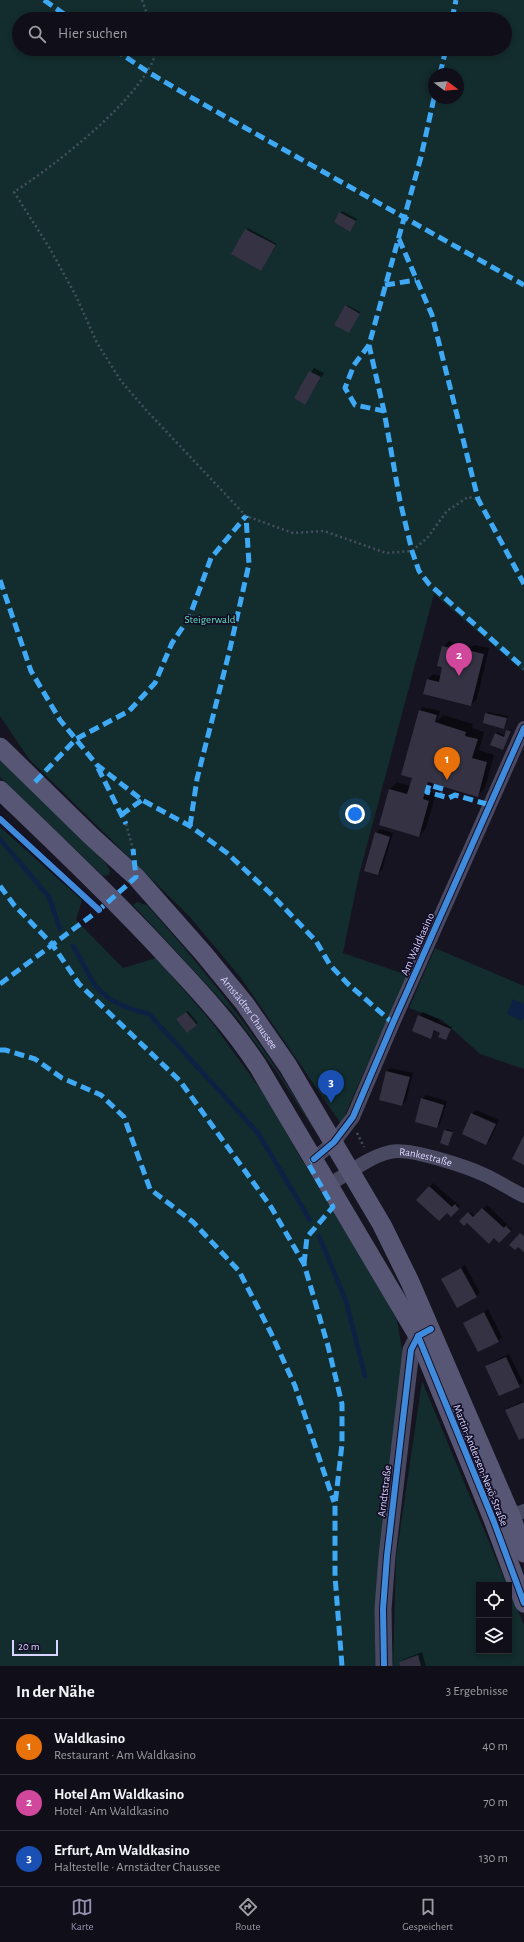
<!DOCTYPE html>
<html lang="de">
<meta charset="utf-8">
<style>
:root{--surface:#100f19;--page:#1e1d26;--text:#f1f3f6;--muted:#9c9ca2;--line:#302f38;--accent:#9591b1}
body{margin:0;font-family:"Alegreya Sans",sans-serif;background:var(--page);color:var(--text)}
.controls{position:absolute;right:12px;bottom:12px;display:grid;overflow:hidden;border-radius:0px;box-shadow:0 2px 6px #0003}
.controls button{width:36px;height:36px;display:grid;place-items:center;padding:0;border:0;border-bottom:1px solid var(--line);background:var(--surface);color:var(--text);font:20px sans-serif}
.compass{position:absolute;left:428px;top:68px;width:36px;height:36px;border-radius:50%;background:var(--surface);box-shadow:0 2px 6px #0003;rotate:106deg}
.scale{position:absolute;left:12px;bottom:10px;width:46px;box-sizing:border-box;padding-left:4px;border:2px solid #d9d4ff;border-top:0;font-size:11px;line-height:14px;white-space:nowrap;color:#d9d4ff;-webkit-text-stroke:3px #130f26;paint-order:stroke}
.you{position:absolute;left:355px;top:814px;width:14px;height:14px;margin:-10px;border:3px solid #fff;border-radius:50%;background:#1a73e8;box-shadow:0 0 0 6px #1a73e833}
.badge{display:grid;place-items:center;width:26px;height:26px;border-radius:50%;background:var(--accent);color:#fff;font-size:13px;font-weight:700}
.pin{position:absolute;translate:-50% -33px;filter:drop-shadow(0 1px 2px #0008)}
.pin::after{content:'';position:absolute;top:21px;width:14px;height:12px;background:inherit;clip-path:polygon(0 0,100% 0,50% 100%)}
.list{margin:0;padding:0;list-style:none}
h2{display:flex;justify-content:space-between;align-items:center;height:52px;margin:0;padding:0 16px;font-size:17px}
h2 small{font-size:13px;font-weight:400;color:var(--muted)}
.list li{display:grid;grid-template-columns:26px 1fr auto;gap:12px;align-items:center;box-sizing:border-box;height:56px;padding:0 16px;border-top:1px solid var(--line)}
.list b{display:block;font-size:15px;white-space:nowrap}
.list p{margin:0;font-size:13px;white-space:nowrap;color:var(--muted)}
.list em{font-size:13px;font-style:normal;color:var(--muted)}
.icon{flex:none;width:22px;height:22px;fill:none;stroke:currentColor;stroke-width:2;stroke-linecap:round;stroke-linejoin:round}
.map{position:relative;flex:none;width:524px;height:1666px;overflow:hidden}
.search{position:absolute;background:var(--surface);box-shadow:0 2px 6px #0003;left:12px;right:12px;top:12px;height:44px;display:flex;align-items:center;gap:10px;box-sizing:border-box;padding:0 14px;border-radius:22px;color:var(--muted);font-size:15px}
.sheet{height:220px;background:var(--surface)}
nav{display:flex;justify-content:space-around;align-items:center;box-sizing:border-box;height:56px;border-top:1px solid var(--line);background:var(--surface);font-size:11px;color:var(--muted)}
nav a{display:grid;justify-items:center;gap:2px}
nav .on{color:var(--accent)}
.map>svg:first-child{display:block}
.green{fill:#132c2d;fill-rule:evenodd}
.water{fill:#0d2144}
.shadow{fill:#0007}
.lines{fill:none;stroke-linecap:round;stroke-linejoin:round}
.stream{stroke:#0d2144;stroke-width:4.5}
.building{fill:#343243}
.path{stroke:#44505f;stroke-width:2.5;stroke-dasharray:2 3;stroke-linecap:butt}
.minor{stroke:#4a4962;stroke-width:14}
.tertiary{stroke:#4a4962;stroke-width:17}
.secondary{stroke:#575674;stroke-width:19}
.quiet{stroke:#3fa9f5;stroke-width:5;stroke-dasharray:10 5;stroke-linecap:butt}
.cycleway-casing{stroke:#130f26;stroke-width:8}
.cycleway{stroke:#408adc;stroke-width:6}
.labels{text-anchor:middle;stroke-width:3.5;stroke-linejoin:round;paint-order:stroke}
.park-label{font-size:11px;fill:#5fe0c0;stroke:#130f26}
.street-label{font-size:11px;fill:#d9d4ff;stroke:#130f26}
</style>
<div class="map">
<svg width="524" height="1666" viewBox="0 0 524 1666">
<rect width="100%" height="100%" fill="#161421"/>
<g class="green">
<path d="M0,0H524V672L434,594L359,875L343,953L407,975L341,1124L241,978L189,916L29,759L0,716ZM19,19H505V49H19ZM434,74H458V98H434Z"/>
<path d="M0,759L104,861L110,870L109,875L103,876L0,777Z"/>
<path d="M0,827L82,900L76,920L123,968L156,958L211,1021L267,1098L299,1155L367,1267L397,1320L403,1355L375,1621L376,1666H0Z"/>
<path d="M137,902L147,905C212,978 272,1054 320,1139L276,1071L234,1014L133,905Z"/>
<path d="M435,948L524,986V1069L480,1054L442,1020L409,1008Z"/>
<path d="M422,1381L507,1585H479V1651H509V1589L524,1625V1666H393L396,1558Z"/>
</g>
<path class="water" d="M513,999L524,1004V1016L522,1021L507,1014Z"/>
<g class="shadow">
<path d="M342,211L357,219L351,229L335,222Z"/>
<path d="M248,228L277,244L261,270L232,254Z"/>
<path d="M347,305L360,312L350,331L346,306Z"/>
<path d="M314,368L324,373L305,403L295,398Z"/>
<path d="M449,641L472,647L474,645L489,648L477,699L471,705L427,680L433,674L441,676L444,667L443,647Z"/>
<path d="M423,707L440,711L437,721L443,715L473,724L472,728L484,732L479,750L494,755L485,788L478,795L432,783L430,792L436,794L426,828L419,836L390,789L397,782L411,786L420,710Z"/>
<path d="M488,712L508,716L505,726L504,728L484,723Z"/>
<path d="M509,729L512,730L503,749L496,734L498,732L505,736Z"/>
<path d="M380,829L393,833L382,870L378,874L376,833Z"/>
<path d="M188,1011L198,1023L187,1032L179,1018Z"/>
<path d="M423,1012L440,1020L439,1022L452,1027L446,1039L441,1032L436,1030L431,1038L419,1016Z"/>
<path d="M390,1068L413,1073L406,1101L402,1105L387,1071Z"/>
<path d="M426,1095L447,1101L440,1124L437,1127L422,1099Z"/>
<path d="M476,1110L499,1120L490,1140L486,1144L472,1114Z"/>
<path d="M447,1129L453,1131L448,1145L441,1143Z"/>
<path d="M433,1183L460,1206L451,1216L447,1211L418,1200Z"/>
<path d="M487,1205L507,1224L489,1243L467,1222L461,1221L470,1212L475,1216Z"/>
<path d="M508,1226L512,1229L499,1242L496,1238Z"/>
<path d="M465,1265L480,1293L476,1296L443,1279Z"/>
<path d="M488,1309L502,1337L498,1341L479,1350L465,1323Z"/>
<path d="M509,1354L523,1382L519,1386L486,1366L490,1363Z"/>
<path d="M524,1401V1437L506,1411L510,1407Z"/>
<path d="M422,1652L426,1666H401L400,1662L404,1659Z"/>
</g>
<g class="lines">
<g class="stream">
<path d="M0,839L49,897L60,929"/>
<path d="M73,946C80,957 86,970 93,982C105,1001 128,1009 149,1014L258,1133L310,1220"/>
<path d="M319,1236L346,1301L365,1376"/>
</g>
</g>
<g class="building">
<path d="M339,212L356,221L350,232L334,222Z"/>
<path d="M245,229L276,245L261,271L231,254Z"/>
<path d="M345,305L360,314L349,333L334,325Z"/>
<path d="M309,371L321,377L305,405L294,398Z"/>
<path d="M442,646L467,652V650L484,654L471,706L423,694L427,679L439,682L442,667L437,666Z"/>
<path d="M419,710L437,715L435,722L466,732L465,736L478,739L472,758L487,762L478,797L428,782L423,799L429,801L419,837L379,825L389,789L407,794L412,778L401,775Z"/>
<path d="M485,713L507,718L504,729L483,723Z"/>
<path d="M506,730L511,731L503,750L490,745L495,733L504,737Z"/>
<path d="M375,832L390,837L378,875L364,871Z"/>
<path d="M186,1012L197,1025L187,1033L176,1019Z"/>
<path d="M418,1015L451,1029L446,1040L438,1037L440,1033L434,1030L431,1039L412,1031Z"/>
<path d="M386,1071L410,1077L402,1106L379,1100Z"/>
<path d="M421,1098L444,1105L437,1128L415,1122Z"/>
<path d="M471,1113L496,1124L486,1145L462,1134Z"/>
<path d="M444,1130L453,1132L448,1146L440,1143Z"/>
<path d="M524,1135V1165L512,1159Z"/>
<path d="M429,1186L452,1207L455,1204L459,1209L451,1217L447,1213L439,1221L416,1200Z"/>
<path d="M482,1208L504,1228L506,1226L511,1231L499,1243L494,1238L489,1244L467,1223L464,1226L459,1221L468,1212L473,1217Z"/>
<path d="M520,1233L524,1236V1252L518,1247L515,1250L509,1245Z"/>
<path d="M461,1268L477,1297L457,1308L441,1279Z"/>
<path d="M484,1312L499,1342L478,1352L463,1323Z"/>
<path d="M506,1357L520,1387L499,1396L485,1366Z"/>
<path d="M524,1402V1438L519,1440L505,1410Z"/>
<path d="M418,1655L421,1666H400L399,1662Z"/>
</g>
<g class="lines">
<g class="path">
<path d="M142,0L149,19"/>
<path d="M157,49C147,95 54,166 14,192L49,247L76,296L97,343L121,381L146,410L246,516L293,533L324,531L386,553L412,551L428,537L447,511L468,497L478,499"/>
<path d="M441,794L442,790"/>
<path d="M126,824L133,849"/>
<path d="M357,1133L364,1147"/>
</g>
<g class="minor">
<path d="M314,1159L334,1142L353,1117L393,1023L524,728"/>
<path id="s1" d="M328,1185C348,1174 368,1157 390,1152C409,1147 468,1167 487,1176C499,1182 512,1190 524,1196"/>
<path d="M511,1516L524,1511"/>
</g>
<path class="tertiary" d="M384,1666L383,1609L387,1556L411,1350L418,1336L427,1331"/>
<g class="secondary">
<path id="s2" d="M0,747L91,836L136,877L204,954L245,1004L288,1066L382,1225L410,1282L511,1516L524,1553"/>
<path d="M0,790C59,847 118,903 173,963C204,996 233,1028 258,1066L418,1336L494,1522L524,1603"/>
</g>
<g class="quiet">
<path d="M44,0L71,19"/>
<path d="M452,19L456,0"/>
<path d="M114,49L148,72L187,95L524,285"/>
<path d="M440,74L446,49"/>
<path d="M434,98L421,157L369,345L384,411L400,501L412,551L419,571L429,584L524,668"/>
<path d="M399,239L432,315L478,499L524,584"/>
<path d="M385,285L416,280"/>
<path d="M369,345L354,365L345,388L355,405L384,411"/>
<path d="M0,580L31,671L60,720L97,765L142,800L190,826L227,853L270,893L316,941L330,965L348,984L393,1023"/>
<path d="M98,768L126,824"/>
<path d="M35,782L76,739L129,711L155,683L172,643L189,618L211,558L246,516"/>
<path d="M443,789L429,785L427,792L449,798L455,795L490,805"/>
<path d="M121,815L142,800"/>
<path d="M190,826L197,779L229,653L249,564L246,516"/>
<path d="M0,886L14,905L52,944L79,984L180,1081L271,1207L304,1264L328,1346L342,1404V1444L335,1505V1576L342,1666"/>
<path d="M0,984L99,910L136,877L133,849"/>
<path d="M0,1050H5L35,1059L62,1078L101,1095L124,1117L150,1189L193,1222L239,1271L271,1333L295,1386L334,1502"/>
<path d="M304,1264L307,1237L333,1207L308,1163L314,1159"/>
</g>
<defs>
<g id="cycleway">
<path d="M0,819L99,910"/>
<path d="M314,1159L334,1142L353,1117L393,1023L524,728"/>
<path d="M418,1336L494,1522L524,1603"/>
<path d="M384,1666L383,1609L387,1556L411,1350L418,1336L431,1329"/>
</g>
</defs>
<use href="#cycleway" class="cycleway-casing"/>
<use href="#cycleway" class="cycleway"/>
</g>
<g class="labels">
<g class="park-label">
<text x="210" y="623">Steigerwald</text>
</g>
<g class="street-label">
<text transform="translate(417 944) rotate(-66)" y="4">Am Waldkasino</text>
<text dy="4" stroke="none"><textPath href="#s2" startOffset="365">Arnstädter Chaussee</textPath></text>
<text dy="4" stroke="none"><textPath href="#s1" startOffset="107">Rankestraße</textPath></text>
<text transform="translate(481 1465) rotate(68)" y="4">Martin-Andersen-Nexö-Straße</text>
<text transform="translate(384 1491) rotate(-83)" y="4">Arndtstraße</text>
</g>
</g>
</svg>
<div class="controls">
<button><svg class="icon" aria-label="locate" viewBox="0 0 24 24"><circle cx="12" cy="12" r="6"/><path d="M12 2v4M12 18v4M2 12h4M18 12h4"/></svg></button>
<button><svg class="icon" aria-label="layers" viewBox="0 0 24 24"><path d="M12 4l9 5-9 5-9-5zM3 14l9 5 9-5"/></svg></button>
</div>
<svg class="compass" viewBox="-18 -18 36 36"><path d="M0-13l5 13h-10z" fill="#e53935"/><path d="M0 13l5-13h-10z" fill="#9c9ca2"/></svg>
<div class="scale">20 m</div>
<div class="you"></div>
<div class="pin badge" style="left:447px;top:780px;background:#e8710a">1</div>
<div class="pin badge" style="left:459px;top:676px;background:#d1479c">2</div>
<div class="pin badge" style="left:331px;top:1103px;background:#1a4fb4">3</div>
<div class="search"><svg class="icon" aria-label="search" viewBox="0 0 24 24"><circle cx="10" cy="10" r="6"/><path d="M15 15l6 6"/></svg>Hier suchen</div>
</div>
<section class="sheet">
<h2>In der Nähe<small>3 Ergebnisse</small></h2>
<ul class="list">
<li><span class="badge" style="background:#e8710a">1</span><div><b>Waldkasino</b><p>Restaurant · Am Waldkasino</p></div><em>40 m</em></li>
<li><span class="badge" style="background:#d1479c">2</span><div><b>Hotel Am Waldkasino</b><p>Hotel · Am Waldkasino</p></div><em>70 m</em></li>
<li><span class="badge" style="background:#1a4fb4">3</span><div><b>Erfurt, Am Waldkasino</b><p>Haltestelle · Arnstädter Chaussee</p></div><em>130 m</em></li>
</ul>
</section>
<nav>
<a class="on"><svg class="icon" aria-label="map" viewBox="0 0 24 24"><path d="M3 6l6-2 6 2 6-2v14l-6 2-6-2-6 2zM9 4v14M15 6v14"/></svg>Karte</a>
<a><svg class="icon" aria-label="directions" viewBox="0 0 24 24"><path d="M12 3l9 9-9 9-9-9zM9 14v-3h6M13 9l2 2-2 2"/></svg>Route</a>
<a><svg class="icon" aria-label="saved" viewBox="0 0 24 24"><path d="M7 4h10v16l-5-4-5 4z"/></svg>Gespeichert</a>
</nav>
